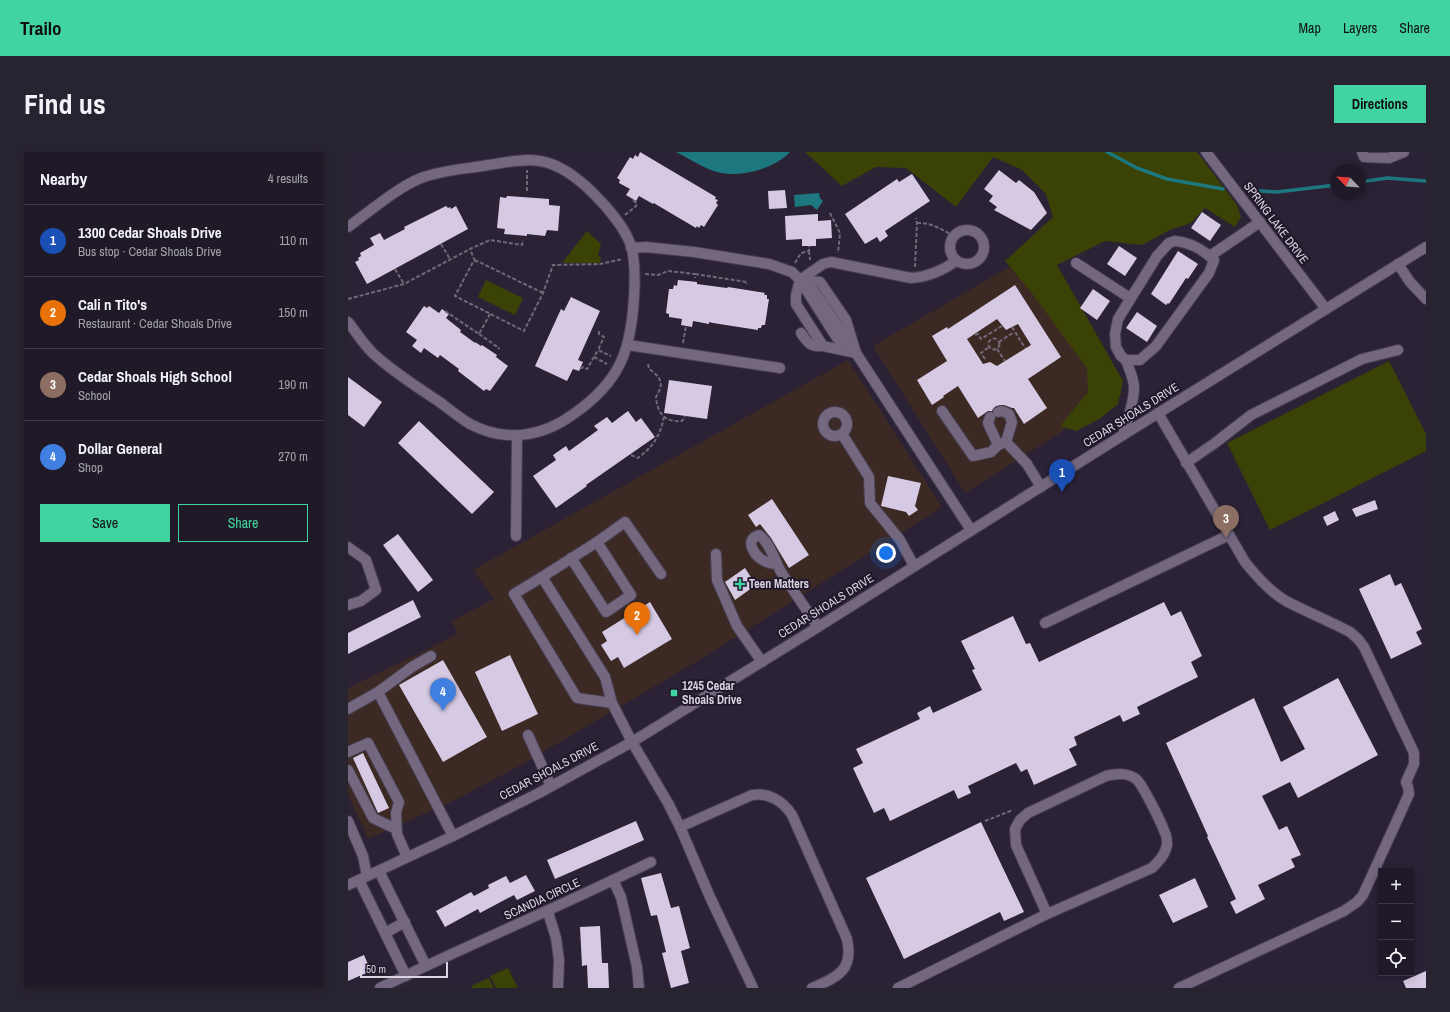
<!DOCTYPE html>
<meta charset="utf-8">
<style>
:root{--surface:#201a28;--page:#282330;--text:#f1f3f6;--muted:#a2a1a8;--line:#3d3845;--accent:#41d4a1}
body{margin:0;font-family:"Archivo Narrow",sans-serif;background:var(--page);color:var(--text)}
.controls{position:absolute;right:12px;bottom:12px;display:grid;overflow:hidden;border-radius:0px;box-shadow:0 2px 10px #0003}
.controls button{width:36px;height:36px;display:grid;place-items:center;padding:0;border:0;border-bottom:1px solid var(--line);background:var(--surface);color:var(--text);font:20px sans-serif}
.compass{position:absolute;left:982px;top:12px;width:36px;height:36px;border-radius:50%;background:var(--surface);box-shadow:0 2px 10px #0003;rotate:295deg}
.scale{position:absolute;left:12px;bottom:10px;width:88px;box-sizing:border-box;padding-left:4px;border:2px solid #dad4e1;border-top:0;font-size:11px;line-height:14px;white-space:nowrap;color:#dad4e1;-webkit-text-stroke:3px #22182b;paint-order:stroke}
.you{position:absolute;left:538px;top:401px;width:14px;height:14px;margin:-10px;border:3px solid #fff;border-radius:50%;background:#1a73e8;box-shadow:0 0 0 6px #1a73e833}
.badge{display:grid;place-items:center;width:26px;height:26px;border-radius:50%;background:var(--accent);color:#fff;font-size:13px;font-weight:700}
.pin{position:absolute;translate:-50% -33px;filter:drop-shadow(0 1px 2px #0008)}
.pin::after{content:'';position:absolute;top:21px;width:14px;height:12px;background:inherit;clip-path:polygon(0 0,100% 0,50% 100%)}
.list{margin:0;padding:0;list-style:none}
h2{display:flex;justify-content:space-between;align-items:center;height:52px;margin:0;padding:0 16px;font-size:17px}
h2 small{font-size:13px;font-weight:400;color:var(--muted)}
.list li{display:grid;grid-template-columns:26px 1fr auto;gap:12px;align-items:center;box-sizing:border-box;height:72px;padding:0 16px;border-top:1px solid var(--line)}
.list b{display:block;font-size:15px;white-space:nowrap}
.list p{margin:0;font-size:13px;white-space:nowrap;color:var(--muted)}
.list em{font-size:13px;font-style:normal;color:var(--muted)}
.actions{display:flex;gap:8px;padding:12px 16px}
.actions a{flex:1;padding:9px 0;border:1px solid var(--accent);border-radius:0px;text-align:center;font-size:14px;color:var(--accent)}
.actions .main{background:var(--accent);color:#111}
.icon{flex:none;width:22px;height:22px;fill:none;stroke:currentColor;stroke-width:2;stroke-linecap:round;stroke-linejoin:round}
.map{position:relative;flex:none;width:1078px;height:836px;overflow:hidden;border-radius:0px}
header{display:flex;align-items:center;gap:24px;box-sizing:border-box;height:56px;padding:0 20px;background:var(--accent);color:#111}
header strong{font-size:19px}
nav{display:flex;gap:22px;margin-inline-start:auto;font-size:14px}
.intro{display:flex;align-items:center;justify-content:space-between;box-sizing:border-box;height:96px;padding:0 24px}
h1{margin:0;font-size:28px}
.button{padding:10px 18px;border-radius:0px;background:var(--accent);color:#111;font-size:14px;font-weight:700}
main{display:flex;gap:24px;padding:0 24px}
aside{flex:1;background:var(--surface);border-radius:0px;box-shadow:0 2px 10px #0003}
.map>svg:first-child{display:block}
.commercial{fill:#3c2923}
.green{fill:#3a4206}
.water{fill:#1d777f}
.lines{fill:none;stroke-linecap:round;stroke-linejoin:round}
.stream{stroke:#1d777f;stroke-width:3.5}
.building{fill:#d5c9e3;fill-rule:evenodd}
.minor-casing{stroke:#473f50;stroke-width:12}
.path{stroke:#71697a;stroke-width:2;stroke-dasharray:4 2;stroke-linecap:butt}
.minor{stroke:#73687f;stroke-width:10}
.poi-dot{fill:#41d4a1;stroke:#22182b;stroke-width:1.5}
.labels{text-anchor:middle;stroke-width:4;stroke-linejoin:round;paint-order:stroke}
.street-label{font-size:12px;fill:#dad4e1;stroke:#22182b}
.poi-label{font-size:12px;font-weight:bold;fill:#dad4e1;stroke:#22182b;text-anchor:start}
</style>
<header>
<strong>Trailo</strong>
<nav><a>Map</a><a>Layers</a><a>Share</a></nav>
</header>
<div class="intro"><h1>Find us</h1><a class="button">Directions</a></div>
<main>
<aside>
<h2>Nearby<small>4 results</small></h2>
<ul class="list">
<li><span class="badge" style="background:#1a4fb4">1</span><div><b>1300 Cedar Shoals Drive</b><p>Bus stop · Cedar Shoals Drive</p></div><em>110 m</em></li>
<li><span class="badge" style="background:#e8710a">2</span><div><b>Cali n Tito's</b><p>Restaurant · Cedar Shoals Drive</p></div><em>150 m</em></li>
<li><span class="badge" style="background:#8d6e63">3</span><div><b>Cedar Shoals High School</b><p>School</p></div><em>190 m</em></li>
<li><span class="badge" style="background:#3f7fe0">4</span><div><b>Dollar General</b><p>Shop</p></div><em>270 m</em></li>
</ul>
<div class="actions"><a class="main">Save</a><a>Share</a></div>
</aside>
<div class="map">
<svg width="1078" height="836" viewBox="0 0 1078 836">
<rect width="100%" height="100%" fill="#2b2236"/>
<g class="commercial">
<path d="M687,100L775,241L617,341L525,194Z"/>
<path d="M500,208L594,355L348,510L171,614L109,647L20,687L0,643V536L110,482L104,469L146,447L125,418Z"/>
</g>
<g class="green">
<path d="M457,0H849L889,53L893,65L887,75L857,56L843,71L822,78L794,93L757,89L709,113L775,229L770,252L753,266L728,279L712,274L740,240L739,216L683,140L657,109L705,65L698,42L674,18L645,5L608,55L558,16L528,15L494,34Z"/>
<path d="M239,79L253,92L250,104L253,105L252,111H214Z"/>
<path d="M138,128L175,146L167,163L130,145Z"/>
<path d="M1041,209L1078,282V299L922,378L879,291Z"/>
<path d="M160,816L170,836H148L142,824Z"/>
<path d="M141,826L146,836H124L123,834Z"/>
</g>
<g class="water">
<path d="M328,0H442C427,16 396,25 373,21C358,18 342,7 328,0Z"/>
<path d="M471,41L472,46L475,49L469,58L463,53L447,55L446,43Z"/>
</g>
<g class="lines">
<g class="stream">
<path d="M759,0L789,16L819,27L875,37"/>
<path d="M1012,30L1039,26L1078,29"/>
<path d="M898,38L929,40L988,33"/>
</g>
</g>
<g class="building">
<path d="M292,0L368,45L367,47L370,48L368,51L370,53L356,75L353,73L351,76L349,74L348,76L309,53L306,51L305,52L291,44L288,49L278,43L282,37L271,31L272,28L269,26L282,5L285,7L287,3L290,5Z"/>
<path d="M651,18L668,31L671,28L686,40L699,61L683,78L646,58L649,55L641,49L645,44L636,37Z"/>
<path d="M564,22L582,49L537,79L540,84L532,90L529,85L517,92L497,62L549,27L551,30Z"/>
<path d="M437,38L439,56L421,57L420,39Z"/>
<path d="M159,44L201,47V53L212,54L210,79L199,78L197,84L179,82V84L156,82L157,77L149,76L152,45L158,46Z"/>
<path d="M98,54L100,56L102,55L103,57L108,54L120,77L19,132L7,110L11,108L10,106L13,104L12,101L26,93L22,86L32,81L36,88L57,77L56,75Z"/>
<path d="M854,60L873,73L862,89L843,76Z"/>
<path d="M470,62V69L483,68L484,86L468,87V94H454V87L438,88L437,64Z"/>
<path d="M771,94L789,106L777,124L759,112Z"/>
<path d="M830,99L850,112L840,127L838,126L821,152L820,151L818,153L803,142Z"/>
<path d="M330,128L349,130V132L379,136L380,135L417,141L416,143H419V147H421L417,173H414L413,176H410V178L365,171L361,170V172L345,169L344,175L333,173L334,167L321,165V162L318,161L321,137H325L326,133L329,134Z"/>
<path d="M667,133L713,205L680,227L699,256L676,272L666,256H664L656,253L648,254L644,259H640L630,266L610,234L595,244L596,245L584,253L569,228L599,209L584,184L599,175L600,177ZM649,167L658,178L670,172L683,193L649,214L642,210L635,212L619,187Z"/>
<path d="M745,137L762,149L749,168L732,156Z"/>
<path d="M223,145L252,159L230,208L235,210L231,219L225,217L219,229L187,214L213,157L216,159Z"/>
<path d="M76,154L79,156L81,154L91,161L94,157L101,162L98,166L113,178L112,180L127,191V190L133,194L134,193L149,203L148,205L160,214L142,239L138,237L136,239L110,219L111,217L92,203L90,206L76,196L73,201L64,194L69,188L58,180Z"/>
<path d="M789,160L809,174L799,190L778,176Z"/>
<path d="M0,225L34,250L16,275L0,263Z"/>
<path d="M321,228L364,234L359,267L316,261Z"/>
<path d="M280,259L288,270L293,266L307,285L238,333L239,334L208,356L185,324L208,308L205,303L218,294L221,299L250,278L246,274L259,265L264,271Z"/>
<path d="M71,269L146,340L124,362L50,291Z"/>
<path d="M540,324L573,331L567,354L570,358L561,364L558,360L533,354Z"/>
<path d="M424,347L461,403L441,416L423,386L412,372L408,375L400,363Z"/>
<path d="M1027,348L1030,357L1008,365L1004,357Z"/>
<path d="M987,359L991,368L979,374L975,365Z"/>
<path d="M50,382L85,428L70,440L35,393Z"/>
<path d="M397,416L408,433L387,448L377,430Z"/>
<path d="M1042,422L1047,434L1053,431L1074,477L1068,480L1074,492L1043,507L1011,437Z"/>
<path d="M65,448L73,465L0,502V481Z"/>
<path d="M302,450L324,487L276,516L270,505L263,509L253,493L259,489L254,480Z"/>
<path d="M816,450L823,464L833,459L854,504L843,510L850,525L789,555L792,562L775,570L772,563L726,585L729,593L721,597L729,613L686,633L679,617L673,620L668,611L620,634L623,641L610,647L606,638L542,669L536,656L526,661L505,616L515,611L508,597L572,567L569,561L582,554L585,561L634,538L624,518L627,517L613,489L665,464L678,492L682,491L691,510Z"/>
<path d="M162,503L190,562L154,579L127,520Z"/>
<path d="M95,508L139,585L95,610L51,533Z"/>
<path d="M990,526L1030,603L950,646L942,630L914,644L931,678L939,674L953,703L943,707L947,715L910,733L917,747L888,762L882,750L888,747L859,685L860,684L818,591L906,546L933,610L957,597L935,555Z"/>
<path d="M15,601L41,656L30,661L5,606Z"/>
<path d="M288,669L296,688L207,727L199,708Z"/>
<path d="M633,670L676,760L656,769L652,760L556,807L518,726Z"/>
<path d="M313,721L323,756L331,754L342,796L333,799L341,831L323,836L314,801L318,800L309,763L303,764L293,726Z"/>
<path d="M178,723L187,739L169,748L166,743L132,761L130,757L97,775L88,759L123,740L126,744L141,736L140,733L158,724L162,731Z"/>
<path d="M847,726L860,755L825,771L811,743Z"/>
<path d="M252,774L254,811H260L261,836H240L239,813L234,814L232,775Z"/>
<path d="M16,803L23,819L0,829V810Z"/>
<path d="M1078,819V836H1058L1055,829Z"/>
</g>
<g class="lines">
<defs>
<g id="minor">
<path d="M858,0L978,157"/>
<path d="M1014,0L1016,5L1041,6L1056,0"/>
<path d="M0,75C21,60 50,35 73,26C94,18 118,17 140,13C156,11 175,6 192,9C212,12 231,27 246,42C259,55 279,78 284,97C287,112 287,130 286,145C283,199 272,229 227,261C195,285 158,291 122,272C112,266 102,258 93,251C71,236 48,222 28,204C17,195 9,181 0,170"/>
<circle cx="619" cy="95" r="17"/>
<path d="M827,89C843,91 854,97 866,108L861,121L808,194L792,208H778L773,204L768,195L767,182L770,167L809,104L821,91Z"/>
<path d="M283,96L298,95L346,100L421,112L444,120L452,128L448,143V152L475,194L508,201L623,378"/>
<path d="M862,104L912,70"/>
<path d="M728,111L782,146"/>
<path d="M1050,112L1062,130L1078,147"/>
<path d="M452,128L475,112L483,110L563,126C580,125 594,119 608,109"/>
<path d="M452,128L472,130L498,168L508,201"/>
<path d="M452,128L489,186L505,199"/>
<path d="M465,138L501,190"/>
<path d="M453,181C460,191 462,195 475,194"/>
<path d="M280,193L432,216"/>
<path d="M594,259L625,304L643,300L650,293L658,290L679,312L693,335"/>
<path d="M650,260L654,259L661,262L664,270L658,290"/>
<circle cx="487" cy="272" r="12"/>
<path d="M810,261L897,410C909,425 922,440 938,449C959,460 981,469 1002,480L1010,487L1016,495L1066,601V612L1058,630L1060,635L1061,642L1015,743L1009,750L996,759L831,836"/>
<path d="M642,265L640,271L650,293"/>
<path d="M494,282L521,325L522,351L552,388L566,414"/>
<path d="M775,283C779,268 786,252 786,236C786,226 781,217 778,208"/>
<path d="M838,311L867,291L903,263L1014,207L1050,198"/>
<path d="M168,384L169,283"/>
<path d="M0,395L18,408L28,438L13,449L0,453"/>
<path d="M368,402L369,428L389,474L414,510"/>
<path d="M223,406L258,460L283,443L249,390"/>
<path d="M429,412C424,412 420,411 416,409C407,404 395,388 411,383C421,389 427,409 433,420L470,475"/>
<path d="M194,425L249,390L277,370L313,422"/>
<path d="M697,471L881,383"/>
<path d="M30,540L64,515L83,504"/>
<path d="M264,551L229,546L166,442L194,425L257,525L264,551L284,590L320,651L332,675L362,745L405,836"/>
<path d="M0,557L30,540L105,684"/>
<path d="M180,583L203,634"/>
<path d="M0,600L20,591L51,650L48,661L49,682L59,705"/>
<path d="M0,618L25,666L48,677"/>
<path d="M0,669L15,704L19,724"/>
<path d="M332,675L404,643C420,640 435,649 444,663L499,787C506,819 489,825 464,836"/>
<path d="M31,719L78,814"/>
<path d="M11,728L58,824"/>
<path d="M265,728L303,710"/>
<path d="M0,733L105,684L191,641L284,590L470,475L775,283L1078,95"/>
<path d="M200,760L208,786L211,808L210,836"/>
<path d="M37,781L57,770"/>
<path d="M32,836C109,798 188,765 265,728L273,745L289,815L291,836"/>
<path d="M550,836L699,762L804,716C811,709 817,703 819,693C819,690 819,684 817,681C813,670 795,633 788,627C779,620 768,622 758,624L680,661L672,668L667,677L668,693L699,762"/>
</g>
</defs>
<use href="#minor" class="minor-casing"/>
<g class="path">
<path d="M179,39V18"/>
<path d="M482,61L492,81L490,101"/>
<path d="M277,63L288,54L289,51L284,48L285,47"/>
<path d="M569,71C582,70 595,78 606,84"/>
<path d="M93,92L102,107"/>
<path d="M461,99L462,108"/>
<path d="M127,109L122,97L142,88L174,93L175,88"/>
<path d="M447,111L453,101L461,99V94"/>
<path d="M567,115L569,71L568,66"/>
<path d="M47,117L56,132"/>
<path d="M297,122L310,123L320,119L347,122V126"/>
<path d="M347,122L399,130L398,132"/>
<path d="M195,141L129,109L125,110L107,144L176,179L195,141L205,113L252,112L275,107"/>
<path d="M0,147L56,132L122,97"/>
<path d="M97,159L131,182L142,162"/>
<path d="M664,175L677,196"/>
<path d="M250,180H251V182L256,185L250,198L263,204"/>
<path d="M131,182L151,196L150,197"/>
<path d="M627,183L630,182L633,187L654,174"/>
<circle cx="646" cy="192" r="5.5"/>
<path d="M651,190L666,180"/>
<path d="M335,191L338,174"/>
<path d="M649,197L657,209"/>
<path d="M246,205L259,212"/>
<path d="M637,207L633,201L641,195"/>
<path d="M300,212L301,217C308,222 315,227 312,237C311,240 309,242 308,245C308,248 309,252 310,255C313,266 323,270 334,269L337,264"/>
<path d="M232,216H234L235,215L239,217L250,198"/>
<path d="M283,303L290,306C305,295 312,284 316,265"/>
<path d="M637,669L665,658"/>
</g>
<use href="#minor" class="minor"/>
</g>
<g class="poi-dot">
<path d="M390 426h4v4h4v4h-4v4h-4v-4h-4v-4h4z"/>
<rect x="322" y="537" width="8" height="8" rx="2"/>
</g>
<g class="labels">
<g class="street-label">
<text transform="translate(928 71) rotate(53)" y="4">SPRING LAKE DRIVE</text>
<text transform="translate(783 263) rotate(-32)" y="4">CEDAR SHOALS DRIVE</text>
<text transform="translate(478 454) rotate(-32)" y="4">CEDAR SHOALS DRIVE</text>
<text transform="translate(201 619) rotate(-28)" y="4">CEDAR SHOALS DRIVE</text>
<text transform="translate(194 747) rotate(-25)" y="4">SCANDIA CIRCLE</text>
</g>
<g class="poi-label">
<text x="401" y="436">Teen Matters</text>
<text x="334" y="538">1245 Cedar<tspan x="334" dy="14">Shoals Drive</tspan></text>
</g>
</g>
</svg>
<div class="controls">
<button>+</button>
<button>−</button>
<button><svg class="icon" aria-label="locate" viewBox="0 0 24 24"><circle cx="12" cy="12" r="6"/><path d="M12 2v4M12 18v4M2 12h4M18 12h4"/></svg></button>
</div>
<svg class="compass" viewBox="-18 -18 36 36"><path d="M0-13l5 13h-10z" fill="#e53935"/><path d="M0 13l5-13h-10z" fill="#a2a1a8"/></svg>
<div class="scale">50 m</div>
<div class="you"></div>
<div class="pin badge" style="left:714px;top:340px;background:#1a4fb4">1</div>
<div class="pin badge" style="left:289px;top:483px;background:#e8710a">2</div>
<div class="pin badge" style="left:878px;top:386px;background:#8d6e63">3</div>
<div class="pin badge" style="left:95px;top:559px;background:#3f7fe0">4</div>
</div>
</main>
